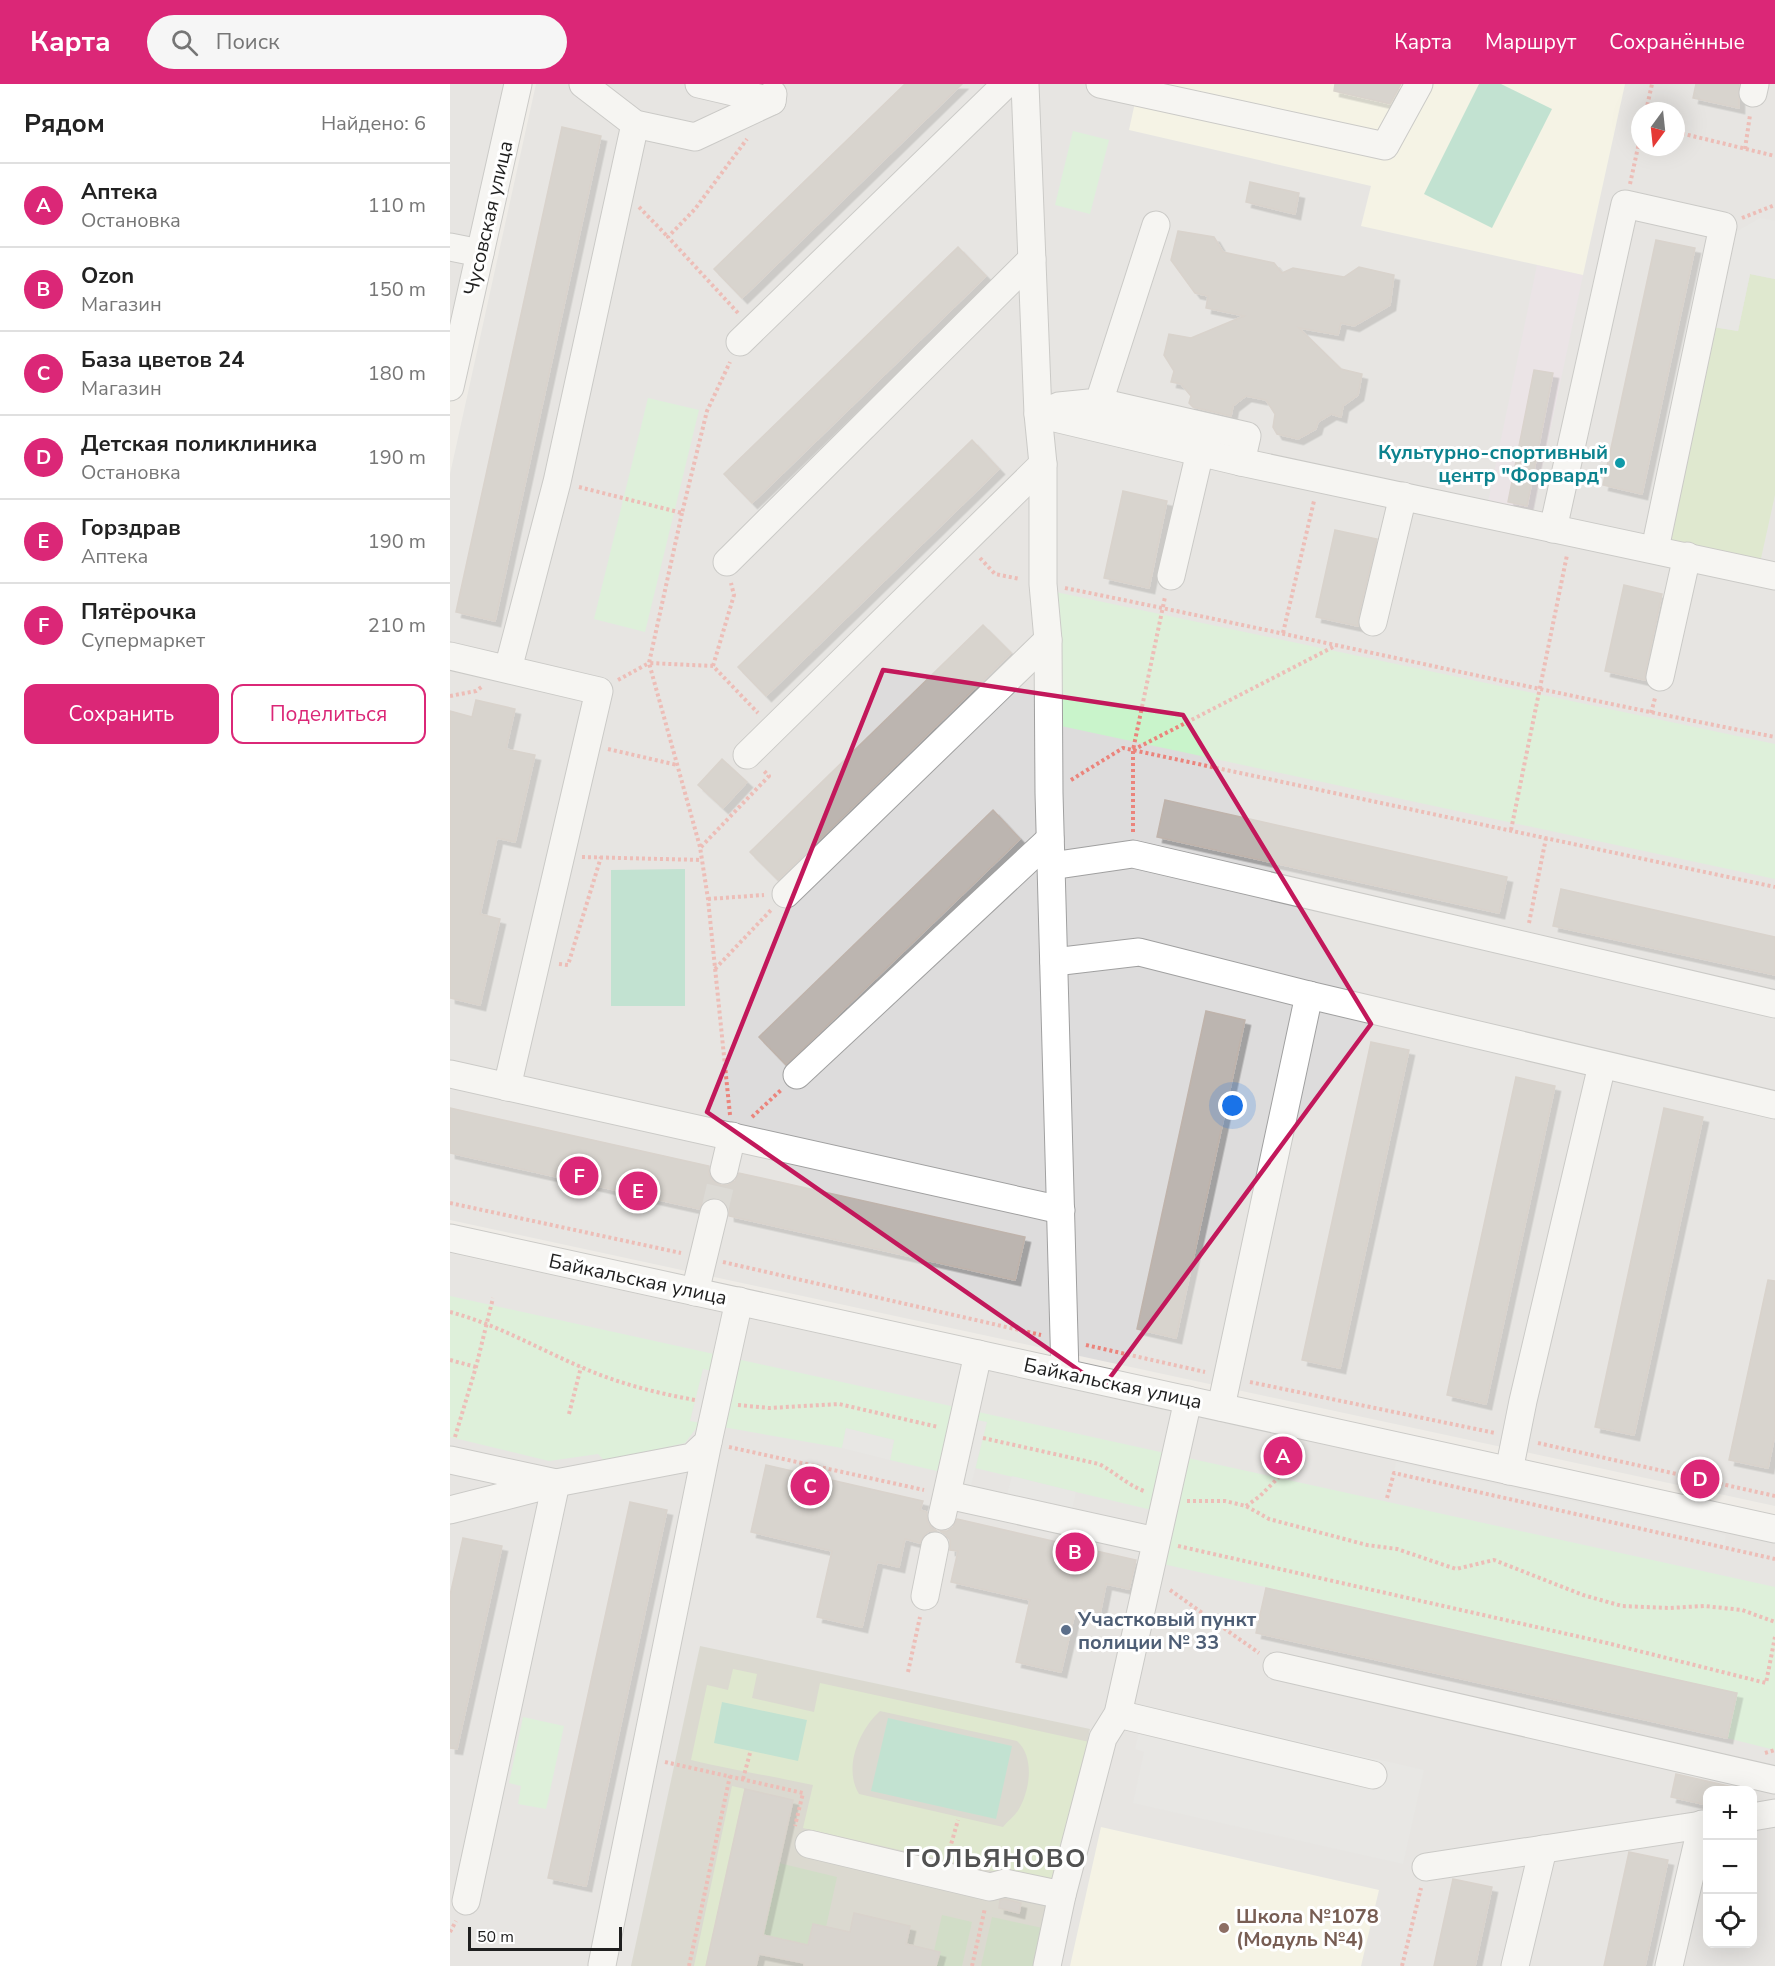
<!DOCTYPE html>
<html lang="ru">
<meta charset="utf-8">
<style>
:root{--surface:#fff;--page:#f6f6f6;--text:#222;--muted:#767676;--line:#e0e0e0;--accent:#db2777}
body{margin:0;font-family:"Nunito Sans",sans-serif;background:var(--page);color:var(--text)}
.controls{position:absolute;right:18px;bottom:18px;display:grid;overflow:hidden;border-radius:12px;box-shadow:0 6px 24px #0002}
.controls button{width:54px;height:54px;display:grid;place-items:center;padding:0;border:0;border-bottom:2px solid var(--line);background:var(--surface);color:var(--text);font:30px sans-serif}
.compass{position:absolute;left:1181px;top:18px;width:54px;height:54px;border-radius:50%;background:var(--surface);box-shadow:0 6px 24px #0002;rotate:195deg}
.scale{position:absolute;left:18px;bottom:15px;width:154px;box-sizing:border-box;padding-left:6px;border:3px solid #1f1f1f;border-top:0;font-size:16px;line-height:21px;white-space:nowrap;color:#1f1f1f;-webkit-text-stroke:4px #fff;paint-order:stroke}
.you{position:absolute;left:783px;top:1022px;width:21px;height:21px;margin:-15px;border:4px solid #fff;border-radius:50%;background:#1a73e8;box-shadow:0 0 0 9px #1a73e833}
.badge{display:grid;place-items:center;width:39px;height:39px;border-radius:50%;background:var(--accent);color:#fff;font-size:20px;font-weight:700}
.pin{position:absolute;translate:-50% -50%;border:3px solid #fff;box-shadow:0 2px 6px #0006}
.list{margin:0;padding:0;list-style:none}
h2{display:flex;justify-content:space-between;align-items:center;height:78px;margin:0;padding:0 24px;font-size:26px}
h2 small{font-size:20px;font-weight:400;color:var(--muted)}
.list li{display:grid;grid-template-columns:39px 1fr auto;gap:18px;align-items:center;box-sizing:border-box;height:84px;padding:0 24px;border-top:2px solid var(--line)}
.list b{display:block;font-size:22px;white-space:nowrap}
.list p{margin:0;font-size:20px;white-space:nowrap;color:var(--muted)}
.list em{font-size:20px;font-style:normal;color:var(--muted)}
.actions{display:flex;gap:12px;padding:18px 24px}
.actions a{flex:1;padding:14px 0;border:2px solid var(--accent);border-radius:12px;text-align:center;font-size:21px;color:var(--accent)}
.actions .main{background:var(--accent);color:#fff}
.icon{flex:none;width:33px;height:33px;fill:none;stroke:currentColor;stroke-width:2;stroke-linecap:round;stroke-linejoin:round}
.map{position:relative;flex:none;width:1325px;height:1882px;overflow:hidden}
header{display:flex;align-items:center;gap:36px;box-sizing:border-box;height:84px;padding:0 30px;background:var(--accent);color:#fff}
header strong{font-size:28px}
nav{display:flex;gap:33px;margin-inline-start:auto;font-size:21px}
.search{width:420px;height:54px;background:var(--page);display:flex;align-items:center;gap:15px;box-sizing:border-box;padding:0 21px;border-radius:33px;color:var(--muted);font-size:22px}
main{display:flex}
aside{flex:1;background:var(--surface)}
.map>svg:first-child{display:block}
.residential{fill:#dddcdc;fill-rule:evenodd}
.industrial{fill:#e7d9e5}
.education{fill:#fcfbe3}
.construction{fill:#c3c2b3}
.grass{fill:#cce3b2;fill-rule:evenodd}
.forest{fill:#adcaa0}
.park{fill:#c9f4cb}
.pitch{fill:#8dd5b7}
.parking{fill:#dfdfdf}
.building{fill:#bcb5b0;stroke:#bfb3ab;stroke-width:1.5;filter:url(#shadow)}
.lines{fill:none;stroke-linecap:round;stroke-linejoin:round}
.minor-tunnel{stroke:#c5c3bf;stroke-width:27;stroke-dasharray:27 14;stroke-linecap:butt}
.minor-casing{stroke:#a0a0a0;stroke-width:29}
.path{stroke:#eb847c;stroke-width:4;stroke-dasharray:3 3;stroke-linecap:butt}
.minor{stroke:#fff;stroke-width:27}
.marked{fill:none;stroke:#c2185b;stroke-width:4.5;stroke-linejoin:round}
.culture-dot{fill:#0f9aa8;stroke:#fff;stroke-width:2}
.service-dot{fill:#5c6f8a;stroke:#fff;stroke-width:2}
.education-dot{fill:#8d6e63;stroke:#fff;stroke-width:2}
.labels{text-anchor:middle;stroke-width:6;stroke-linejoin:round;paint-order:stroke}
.street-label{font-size:20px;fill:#1f1f1f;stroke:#fff}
.culture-label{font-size:20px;font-weight:bold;fill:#0d838f;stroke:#fff;text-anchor:end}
.service-label{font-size:20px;font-weight:bold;fill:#4e5e75;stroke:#fff;text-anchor:start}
.education-label{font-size:20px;font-weight:bold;fill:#785e54;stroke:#fff;text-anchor:start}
.district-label{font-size:26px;font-weight:bold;letter-spacing:1.5px;fill:#525252;stroke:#fff}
</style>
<header>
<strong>Карта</strong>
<div class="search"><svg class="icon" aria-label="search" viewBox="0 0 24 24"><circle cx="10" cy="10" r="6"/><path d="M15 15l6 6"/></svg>Поиск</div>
<nav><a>Карта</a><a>Маршрут</a><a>Сохранённые</a></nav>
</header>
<main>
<aside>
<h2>Рядом<small>Найдено: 6</small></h2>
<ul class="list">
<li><span class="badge">A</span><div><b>Аптека</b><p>Остановка</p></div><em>110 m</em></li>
<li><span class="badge">B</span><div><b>Ozon</b><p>Магазин</p></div><em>150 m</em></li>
<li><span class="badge">C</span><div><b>База цветов 24</b><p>Магазин</p></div><em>180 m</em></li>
<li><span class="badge">D</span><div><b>Детская поликлиника</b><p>Остановка</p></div><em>190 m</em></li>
<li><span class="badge">E</span><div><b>Горздрав</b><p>Аптека</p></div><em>190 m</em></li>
<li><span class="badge">F</span><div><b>Пятёрочка</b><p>Супермаркет</p></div><em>210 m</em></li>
</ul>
<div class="actions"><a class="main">Сохранить</a><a>Поделиться</a></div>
</aside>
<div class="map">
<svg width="1325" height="1882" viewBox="0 0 1325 1882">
<defs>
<filter id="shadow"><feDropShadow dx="5.5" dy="5.5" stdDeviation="0" flood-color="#0004"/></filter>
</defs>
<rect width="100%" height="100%" fill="#efece7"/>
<g class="residential">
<path d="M0,0H55L0,243Z"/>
<path d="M86,0H1325V1422L0,1136V390ZM1190,27H1226V63H1190Z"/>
<path d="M0,1169L1325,1459V1882H0ZM1258,1706H1302V1860H1258Z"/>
</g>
<path class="industrial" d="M1087,181L1133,191L1083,428L1038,418Z"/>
<g class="education">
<path d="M689,0H1175L1133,191L911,142L921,102L679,46Z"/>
<path d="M651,1743L929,1806L911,1882H620Z"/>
</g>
<path class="construction" d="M250,1562L640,1645L589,1882H181Z"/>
<g class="grass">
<path d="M1300,190L1325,195V411L1310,479L1220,459L1263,243L1288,247Z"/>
<path d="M283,1585L307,1590L302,1614L364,1628L370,1599L644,1659L613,1791L596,1799L353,1744L363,1701C322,1692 282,1686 241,1676L257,1601L278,1606ZM430,1627L567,1657C585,1673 580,1706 569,1725C565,1732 558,1737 553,1743L409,1710C393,1684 409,1646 430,1627Z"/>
<path d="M282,1702L295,1705L256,1882H244Z"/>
</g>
<g class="forest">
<path d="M329,1779L387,1793L376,1843L363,1840L358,1861L313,1851Z"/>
<path d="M492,1831L522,1838L512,1882H486L489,1868L484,1867Z"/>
<path d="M542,1833L597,1845L589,1882H531Z"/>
</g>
<g class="park">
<path d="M623,47L659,56L640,130L605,121Z"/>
<path d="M198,314L249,326L195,548L144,535Z"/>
<path d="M601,507L1325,660V795L611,642Z"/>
<path d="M0,1212L1325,1503V1666L1277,1654L1287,1609L713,1480L723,1431L525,1384L491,1388L440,1376L444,1356L396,1345L392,1364L250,1339L235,1359L155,1377L148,1370L99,1377L0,1353Z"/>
<path d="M73,1633L114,1642L96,1725L68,1720L71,1702L59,1699Z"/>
</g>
<g class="pitch">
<path d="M1029,0H1051L1102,25L1042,144L974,110Z"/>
<path d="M235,785V922H161V786Z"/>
<path d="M272,1618L357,1636L348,1677L264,1659Z"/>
<path d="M438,1634L562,1662L546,1735L421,1707Z"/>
</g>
<g class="parking">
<path d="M1310,134L1325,137V195L1300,190L1288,247L1263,243L1282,150Z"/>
<path d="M253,1285L268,1288L256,1340L240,1337Z"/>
<path d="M522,1335L537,1338L521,1402L506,1399Z"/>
<path d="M396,1344L444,1356L440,1376L392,1364Z"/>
<path d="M946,1378L1276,1451L1274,1462L944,1388Z"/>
<path d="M562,1392L626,1408L621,1430L556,1415Z"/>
<path d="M695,1622L974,1686L953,1780L683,1719L694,1668L685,1665Z"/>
</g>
<g class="building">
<path d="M455,0H512L292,214L264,185Z"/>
<path d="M885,0H951L940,20L884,7Z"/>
<path d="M1246,0H1289V24L1243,14Z"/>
<path d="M112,43L151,52L45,537L6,528Z"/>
<path d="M800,98L849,109L845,130L796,118Z"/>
<path d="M728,147L764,153L773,168L824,179L832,189L843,184L894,193L909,183L944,191L940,221L904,242L891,239L888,251L849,244L891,285L912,290L908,311L893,322L891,333L881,330L868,338L866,345L848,355L827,350L823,343L825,330L816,316L796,312L783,322L781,332L743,323L739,319L741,312L731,300L721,298L724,287L714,271L719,250L741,254L794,232L756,224L758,212L745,209L721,176Z"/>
<path d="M1206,156L1245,164L1192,410L1153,401Z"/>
<path d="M508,163L536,192L302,419L274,390Z"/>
<path d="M1084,286L1103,289L1077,422L1058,418Z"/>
<path d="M522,356L549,385L316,612L288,583Z"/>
<path d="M673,407L717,417L699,504L654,494Z"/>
<path d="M885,446L927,455L908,534V542L866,533Z"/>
<path d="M1174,501L1212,510L1195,590V596L1155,587Z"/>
<path d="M533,541L561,569L328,796L300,768Z"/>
<path d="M26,616L65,625L56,665L85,671L65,758L47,754L30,830L50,835L30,921L0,914V627L22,633Z"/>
<path d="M272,675L297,698L273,724L248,701Z"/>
<path d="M715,716L1057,793L1049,829L707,753Z"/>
<path d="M543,726L570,755L336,981L309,953Z"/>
<path d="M1111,805L1325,853V891L1103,842Z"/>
<path d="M756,927L795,936L726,1254L687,1245Z"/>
<path d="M921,958L959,966L890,1284L852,1276Z"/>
<path d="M1066,993L1105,1002L1036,1320L997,1311Z"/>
<path d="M0,1024L259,1082V1090L263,1097L271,1101H278L285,1097L289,1089L575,1153L565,1196L279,1132V1125L275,1118L267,1114H259L253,1118L249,1125L0,1069Z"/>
<path d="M1214,1024L1253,1033L1184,1351L1145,1343Z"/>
<path d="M1318,1196L1325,1197V1350L1318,1384L1279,1376Z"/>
<path d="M316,1381L473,1417L470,1426L477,1428V1437L481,1443L487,1447H479L474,1451L470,1459L455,1455L449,1483L427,1478L412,1543L367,1533L382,1467L301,1448Z"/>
<path d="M180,1418L217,1426L136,1802L98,1794Z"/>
<path d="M507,1435L686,1476L679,1505L656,1500L650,1530L626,1524L611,1588L566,1578L580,1516L501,1498L508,1467L500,1466V1456L496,1451L490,1447H497L503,1443Z"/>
<path d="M13,1454L52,1462L7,1665L0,1664V1511Z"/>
<path d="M816,1504L1287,1609L1277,1654L806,1549Z"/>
<path d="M1226,1690L1300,1707H1257V1721L1221,1713Z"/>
<path d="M295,1705L343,1716L313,1851L358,1861L363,1840L400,1848L404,1829L460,1842L456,1860L490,1868L486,1882H354V1879L309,1870L306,1882H256Z"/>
<path d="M1179,1768L1218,1776L1195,1882H1154Z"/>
<path d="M1003,1795L1042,1803L1025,1882H984Z"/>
<path d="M555,1815L571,1819L569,1829L549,1824L550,1816Z"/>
</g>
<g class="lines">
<path class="minor-tunnel" d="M264,1129L274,1086"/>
<defs>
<g id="minor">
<path d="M133,0L185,40L245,53L322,17"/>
<path d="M249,0L322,17L323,10"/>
<path d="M575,0L588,330L593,380V500L598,556L599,709L615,1289"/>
<path d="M650,0L935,62L969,0"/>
<path d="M1303,9L1305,0"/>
<path d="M0,163L30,169"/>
<path d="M290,258L556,0"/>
<path d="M0,303L68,0"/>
<path d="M649,318L797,352L791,378"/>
<path d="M592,329L609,322L649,318L706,141"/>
<path d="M588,330L791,378L1325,492"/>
<path d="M1103,445L1175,120L1273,142L1205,465"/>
<path d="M277,478L582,175"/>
<path d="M721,492L750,368"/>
<path d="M923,538L953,412"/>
<path d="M0,572L149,607L57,1003"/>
<path d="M58,585L107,398L185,40"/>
<path d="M1210,593L1237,472"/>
<path d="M297,671L593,380"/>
<path d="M601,782L683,770L1325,920"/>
<path d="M336,810L598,556"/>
<path d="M604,878L689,868L859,911L1325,1021"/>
<path d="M0,990L611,1126"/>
<path d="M347,991L600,755"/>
<path d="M274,1086L282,1052"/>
<path d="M0,1154L1325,1445"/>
<path d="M245,1208L264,1129"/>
<path d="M771,1323L859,911"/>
<path d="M0,1376L106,1399L16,1817"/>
<path d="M1059,1387L1073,1317L1152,981"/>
<path d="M498,1411L706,1457"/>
<path d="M0,1426L106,1399L242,1373L258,1358L289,1217"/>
<path d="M492,1432L528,1270"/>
<path d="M475,1512L485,1462"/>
<path d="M827,1582L1325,1696"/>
<path d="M668,1630L923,1691"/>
<path d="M1302,1733L1325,1729"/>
<path d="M359,1760L540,1803L555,1799L612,1811"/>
<path d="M976,1783L1258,1740"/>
<path d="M152,1881L258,1358"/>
<path d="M597,1882L612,1811L653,1654L668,1630L738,1316"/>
<path d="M1065,1882L1093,1765"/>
<path d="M1219,1882L1252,1740"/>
</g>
</defs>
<use href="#minor" class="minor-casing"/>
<g class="path">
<path d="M1196,27L1202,0"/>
<path d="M1226,48L1325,72"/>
<path d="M1295,65L1300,31"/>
<path d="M1180,100L1190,54"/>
<path d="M189,123L218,153"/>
<path d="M1292,134L1325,121"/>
<path d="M288,229L218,153L245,125L297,55"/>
<path d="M129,403L232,429L257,327L280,278"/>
<path d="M530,474L545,490L570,495"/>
<path d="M615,504C852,552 1088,607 1325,653"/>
<path d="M833,549L864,417"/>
<path d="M263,582L284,511L281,499"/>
<path d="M168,596L199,579L232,429"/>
<path d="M0,612L26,607L33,602"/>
<path d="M1201,629L1205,614"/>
<path d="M158,665L227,681"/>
<path d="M683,666L887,561"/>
<path d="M621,696L673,664L1325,803"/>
<path d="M1061,746L1117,471"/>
<path d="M683,748V666L715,513"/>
<path d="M251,763L319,692L313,686"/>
<path d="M132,773L252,776"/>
<path d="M258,815L314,811"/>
<path d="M1079,839L1096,754"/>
<path d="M109,880L118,881L151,773"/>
<path d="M265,885L321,826"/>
<path d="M280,1031L258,815L250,763L199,579L263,582L308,629"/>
<path d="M302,1033L331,1006"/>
<path d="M0,1119L231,1169"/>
<path d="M273,1178L591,1251"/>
<path d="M0,1228C46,1240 87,1264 131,1283C167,1299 206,1309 245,1316"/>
<path d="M636,1261L755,1288"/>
<path d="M0,1276L26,1283"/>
<path d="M800,1298L1045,1349"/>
<path d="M288,1321L319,1324L389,1320L488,1343"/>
<path d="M119,1330L131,1283"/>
<path d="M5,1353L26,1283L43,1214"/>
<path d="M533,1354L649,1380C666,1389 676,1400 694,1407"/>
<path d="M1088,1359L1325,1412"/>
<path d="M279,1363L474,1406"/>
<path d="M937,1414L944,1389L1325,1475"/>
<path d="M737,1417H775L796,1422L819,1435L917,1461L947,1465L1006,1485L1044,1476L1133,1511L1172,1522L1219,1524L1254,1522L1292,1526L1325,1538"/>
<path d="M796,1422L810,1412L833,1389"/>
<path d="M728,1462L1157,1559L1316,1599L1325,1553"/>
<path d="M720,1506L809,1569"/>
<path d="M458,1588L470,1533"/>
<path d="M1315,1669L1325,1666"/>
<path d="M215,1678L353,1709L345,1742"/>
<path d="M293,1695L300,1669"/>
<path d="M498,1771L508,1736"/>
<path d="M0,1848L6,1837"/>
<path d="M239,1882L280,1692"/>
<path d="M522,1882L535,1824"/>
<path d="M952,1882L971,1804"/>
</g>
<use href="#minor" class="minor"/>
</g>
<path d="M0 0H1325V1882H0ZM433,586L733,631L921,940L653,1303L257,1028Z" fill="#efece7" fill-opacity=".55" fill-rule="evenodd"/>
<path class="marked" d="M433,586L733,631L921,940L653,1303L257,1028Z"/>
<circle class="culture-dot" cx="1170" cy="379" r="6"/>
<circle class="service-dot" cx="616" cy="1546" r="6"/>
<circle class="education-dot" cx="774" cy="1844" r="6"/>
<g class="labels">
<g class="street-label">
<text transform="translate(38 134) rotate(-77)" y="7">Чусовская улица</text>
<text transform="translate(188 1195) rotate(12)" y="7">Байкальская улица</text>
<text transform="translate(663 1299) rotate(12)" y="7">Байкальская улица</text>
</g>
<g class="culture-label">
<text x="1158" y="375">Культурно-спортивный<tspan x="1158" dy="23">центр "Форвард"</tspan></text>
</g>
<g class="service-label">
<text x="628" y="1542">Участковый пункт<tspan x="628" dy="23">полиции № 33</tspan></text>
</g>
<g class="education-label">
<text x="786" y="1839">Школа №1078<tspan x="786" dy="23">(Модуль №4)</tspan></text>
</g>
<g class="district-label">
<text x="546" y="1783">ГОЛЬЯНОВО</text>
</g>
</g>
</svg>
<div class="controls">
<button>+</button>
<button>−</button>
<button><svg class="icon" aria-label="locate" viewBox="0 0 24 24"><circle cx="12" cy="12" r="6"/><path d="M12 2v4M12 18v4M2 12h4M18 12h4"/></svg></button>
</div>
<svg class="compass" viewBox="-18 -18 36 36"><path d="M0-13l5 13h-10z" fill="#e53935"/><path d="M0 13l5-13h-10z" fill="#767676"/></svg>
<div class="scale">50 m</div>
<div class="you"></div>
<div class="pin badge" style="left:833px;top:1372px">A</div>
<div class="pin badge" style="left:625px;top:1468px">B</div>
<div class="pin badge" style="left:360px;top:1402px">C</div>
<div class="pin badge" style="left:1250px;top:1395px">D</div>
<div class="pin badge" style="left:188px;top:1107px">E</div>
<div class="pin badge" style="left:129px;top:1092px">F</div>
</div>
</main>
